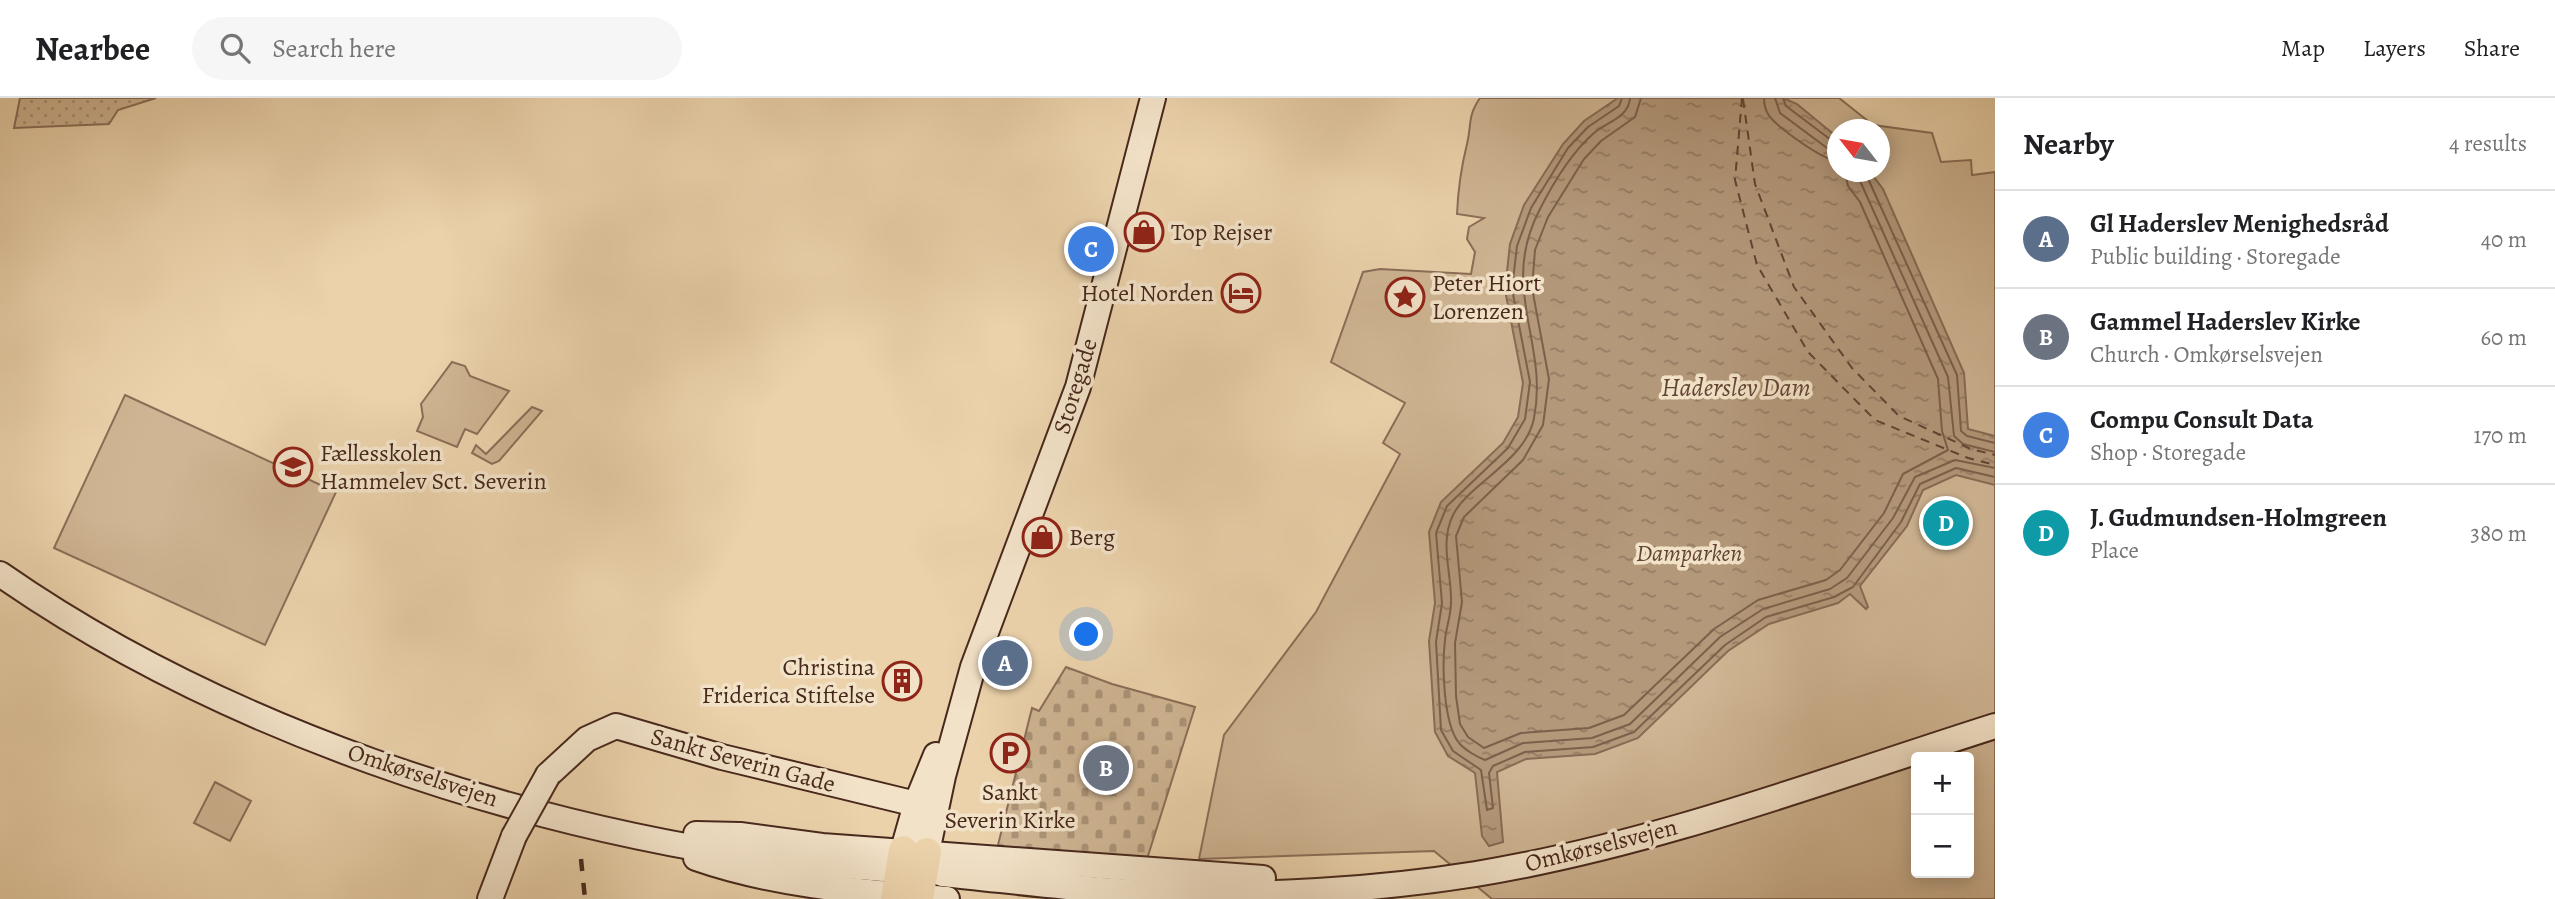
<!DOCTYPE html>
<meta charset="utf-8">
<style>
:root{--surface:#fff;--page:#f6f6f6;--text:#202124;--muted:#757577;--line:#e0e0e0;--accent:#d93025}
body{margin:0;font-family:Alegreya,serif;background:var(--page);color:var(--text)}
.controls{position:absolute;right:21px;bottom:21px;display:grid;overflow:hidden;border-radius:7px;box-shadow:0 4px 18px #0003}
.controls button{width:63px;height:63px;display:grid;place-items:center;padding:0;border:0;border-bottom:2px solid var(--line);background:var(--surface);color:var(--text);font:35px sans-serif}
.compass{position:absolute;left:1827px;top:21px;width:63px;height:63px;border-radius:50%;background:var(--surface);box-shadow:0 4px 18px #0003;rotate:301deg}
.you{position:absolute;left:1087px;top:537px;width:24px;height:24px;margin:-18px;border:5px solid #fff;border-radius:50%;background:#1a73e8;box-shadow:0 0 0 10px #1a73e833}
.badge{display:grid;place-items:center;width:46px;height:46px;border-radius:50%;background:var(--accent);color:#fff;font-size:23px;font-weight:700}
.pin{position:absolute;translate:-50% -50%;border:4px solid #fff;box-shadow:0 2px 7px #0006}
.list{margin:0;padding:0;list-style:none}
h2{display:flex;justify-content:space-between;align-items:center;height:91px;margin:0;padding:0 28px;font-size:30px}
h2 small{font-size:23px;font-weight:400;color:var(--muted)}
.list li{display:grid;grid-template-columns:46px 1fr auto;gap:21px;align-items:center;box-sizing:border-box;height:98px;padding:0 28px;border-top:2px solid var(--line)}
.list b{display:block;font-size:26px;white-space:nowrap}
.list p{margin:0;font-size:23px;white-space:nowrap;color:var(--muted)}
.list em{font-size:23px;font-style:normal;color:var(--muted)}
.icon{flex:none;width:38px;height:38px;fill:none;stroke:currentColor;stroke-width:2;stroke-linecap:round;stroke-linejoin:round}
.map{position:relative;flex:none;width:1995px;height:801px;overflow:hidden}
header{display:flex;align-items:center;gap:42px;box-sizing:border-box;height:98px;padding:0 35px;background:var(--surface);border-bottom:2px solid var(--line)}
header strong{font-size:33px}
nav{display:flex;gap:38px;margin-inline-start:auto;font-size:24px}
.search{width:490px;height:63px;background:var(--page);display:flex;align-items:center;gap:18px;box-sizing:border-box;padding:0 24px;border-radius:38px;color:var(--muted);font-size:26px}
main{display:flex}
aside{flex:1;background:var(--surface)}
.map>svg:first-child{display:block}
.grass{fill:url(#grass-dots);stroke:#8b6e58;stroke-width:2}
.cemetery{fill:url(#cemetery-stones);stroke:#8b6e58;stroke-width:2}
.park{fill:#cfb593;stroke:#8b6e58;stroke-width:2;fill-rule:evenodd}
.water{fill:url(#water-ripples);stroke:#886b54;stroke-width:2}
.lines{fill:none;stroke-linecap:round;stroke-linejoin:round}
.shore{stroke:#7d604b;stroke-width:2}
.ferry{stroke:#624434;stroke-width:2;stroke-dasharray:9 7;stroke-linecap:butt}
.secondary-casing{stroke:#47281c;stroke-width:28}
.primary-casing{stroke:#47281c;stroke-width:32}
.secondary{stroke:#f2e2c8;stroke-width:24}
.primary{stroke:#ebd2ab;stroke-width:28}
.rail{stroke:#47281c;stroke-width:4.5;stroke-dasharray:12 12;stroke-linecap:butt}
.secondary-bridge-casing{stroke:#47281c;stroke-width:28;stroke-linecap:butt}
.secondary-bridge{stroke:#f2e2c8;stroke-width:24}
.labels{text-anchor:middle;stroke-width:7;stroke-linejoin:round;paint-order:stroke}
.poi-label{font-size:24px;fill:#47281c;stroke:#f2e2c8;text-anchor:start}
.street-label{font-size:24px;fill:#47281c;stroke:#f2e2c8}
.park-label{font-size:24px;font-style:italic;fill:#624434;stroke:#f2e2c8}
.water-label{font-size:26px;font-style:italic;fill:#624434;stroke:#f2e2c8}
</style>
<header>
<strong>Nearbee</strong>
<div class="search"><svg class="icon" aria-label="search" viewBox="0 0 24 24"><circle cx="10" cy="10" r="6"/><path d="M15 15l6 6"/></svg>Search here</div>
<nav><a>Map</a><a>Layers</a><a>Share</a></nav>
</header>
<main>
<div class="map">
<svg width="1995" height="801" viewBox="0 0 1995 801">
<defs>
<pattern id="grass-dots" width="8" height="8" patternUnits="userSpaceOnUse" patternTransform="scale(1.75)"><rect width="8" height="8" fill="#cfb593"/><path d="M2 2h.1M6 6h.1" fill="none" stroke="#aa9377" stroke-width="1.8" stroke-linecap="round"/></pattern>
<pattern id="cemetery-stones" width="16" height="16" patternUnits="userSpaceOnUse" patternTransform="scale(1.75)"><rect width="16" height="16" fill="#cfb593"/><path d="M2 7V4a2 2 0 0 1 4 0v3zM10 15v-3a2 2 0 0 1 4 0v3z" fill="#aa9377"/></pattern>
<pattern id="water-ripples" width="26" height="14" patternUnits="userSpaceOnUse" patternTransform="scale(1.75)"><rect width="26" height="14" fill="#b3987a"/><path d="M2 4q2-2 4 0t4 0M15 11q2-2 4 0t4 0" fill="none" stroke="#937c63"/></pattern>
</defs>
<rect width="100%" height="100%" fill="#ebd2ab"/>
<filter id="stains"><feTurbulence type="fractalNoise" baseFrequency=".00286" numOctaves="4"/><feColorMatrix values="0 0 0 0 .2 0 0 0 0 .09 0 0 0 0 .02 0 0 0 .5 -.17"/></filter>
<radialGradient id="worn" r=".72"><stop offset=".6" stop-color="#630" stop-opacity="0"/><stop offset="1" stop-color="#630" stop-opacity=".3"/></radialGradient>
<path class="grass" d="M20,0H156L118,12L109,26L14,30Z"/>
<path class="cemetery" d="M1066,569L1112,586L1195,609L1147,761L997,751L1032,610L1039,613Z"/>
<g class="park">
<path d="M1480,0H1839L1873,27L1932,35L1941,64L1971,62L1972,77L1995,74V801H1492L1434,753L1199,761L1224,637L1316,514L1400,356L1383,345L1405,305L1331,264L1363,174L1380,171L1471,176L1475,154L1467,141L1469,129L1484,120L1457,116C1458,91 1461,70 1467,46C1472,26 1467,19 1480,0ZM1838,32H1880V74H1838ZM1916,659H1969V775H1916Z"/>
<path d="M452,264L465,268L470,278L509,293L477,336L465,331L457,349L417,333L423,319L421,306Z"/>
<path d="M125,297L336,394L265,547L54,450Z"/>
<path d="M532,309L542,313L499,363L492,366L472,355L476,347L486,356Z"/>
<path d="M215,684L251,703L230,743L194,725Z"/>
</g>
<path class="water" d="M1618,0H1783L1797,6L1837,39L1838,74H1870L1883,91L1964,275L1968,331L1995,338V387L1956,377L1923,392L1907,428L1860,488L1868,509L1866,511L1850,496L1838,505L1769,526L1728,553L1638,640L1595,656L1526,661L1497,674L1503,744L1489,748L1482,738L1475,675L1448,658L1435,634L1429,543L1435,505L1429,434L1441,404L1503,345L1518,319L1523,285L1505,192L1510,146L1524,107L1563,46L1584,23Z"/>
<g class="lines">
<g class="shore">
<path d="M1622,0L1619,8L1588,29L1568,50L1531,110L1517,148L1512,191L1530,284L1525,321L1508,350L1447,408L1436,435L1442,505L1436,544L1441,632L1453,653L1481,672L1487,712L1493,710L1489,675L1493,668L1525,654L1593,649L1634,634L1725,547L1766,519L1834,499L1853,489L1901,424L1920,386L1956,370L1995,379"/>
<path d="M1630,0C1629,19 1607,24 1594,35C1572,54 1552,87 1539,113C1499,191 1549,245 1534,320C1526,363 1469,385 1453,417C1439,446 1452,474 1451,505C1451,517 1446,530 1445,542C1442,567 1443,625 1459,645C1465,652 1477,659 1485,662L1523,645L1592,640L1630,626L1720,539L1763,511L1830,491L1847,480L1893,420L1915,379L1955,362L1995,370"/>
<path d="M1641,0L1635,19L1601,43L1584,61L1548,119L1535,152L1532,190L1549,281L1543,327L1523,362L1464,419L1456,438L1462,504L1455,545L1456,598L1460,626L1468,639L1484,650L1521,635L1589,630L1624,617L1714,531L1758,502L1826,482L1840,472L1884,415L1903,376L1948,352L1942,333L1938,281L1860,104L1848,88L1845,74"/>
<path d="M1764,0C1764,6 1765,11 1768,16C1775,28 1824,63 1838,63"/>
<path d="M1775,0L1780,15L1827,50L1838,53"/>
<path d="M1783,0L1786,8L1831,42L1838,44"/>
<path d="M1856,74L1948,279L1954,338L1963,346L1995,354"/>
<path d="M1865,74L1957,277L1961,333L1967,338L1995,345"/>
</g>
<g class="ferry">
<path d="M1742,0L1735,82L1757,167L1808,254L1875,322L1968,360L1995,367"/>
<path d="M1743,1L1755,86L1794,189L1852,270L1899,318L1971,351L1995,357"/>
</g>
<defs>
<g id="secondary">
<path d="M0,476C221,630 512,726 777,763C812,767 848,768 883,771"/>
<path d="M548,677L587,641L616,628L722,659L916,706"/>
<path d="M696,736L740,737L822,748L1263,780"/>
<path d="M903,752L916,706L936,657"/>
<path d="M927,754L943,678L973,569L1078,289L1153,0"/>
<path d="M696,760C776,788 863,794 947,801"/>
<path d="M942,776C1014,783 1086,793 1158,795C1259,799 1376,792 1476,776C1653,747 1825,682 1995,628"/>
<path d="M490,801L514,738"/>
</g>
<g id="primary">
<path d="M895,801L903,752"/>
<path d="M919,801L927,754"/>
</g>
</defs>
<use href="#secondary" class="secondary-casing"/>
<use href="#primary" class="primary-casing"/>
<use href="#secondary" class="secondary"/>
<use href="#primary" class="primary"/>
<path class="rail" d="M581,761L585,801"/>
<defs>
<path id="secondary-bridge" d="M514,738L548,677"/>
</defs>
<use href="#secondary-bridge" class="secondary-bridge-casing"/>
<use href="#secondary-bridge" class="secondary-bridge"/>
</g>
<defs>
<symbol id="shop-ring" viewBox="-11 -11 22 22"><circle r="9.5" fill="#f2e2c8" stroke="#8f2418" stroke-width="1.5"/><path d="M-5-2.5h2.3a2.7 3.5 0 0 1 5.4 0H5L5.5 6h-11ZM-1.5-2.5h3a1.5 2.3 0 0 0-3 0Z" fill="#8f2418"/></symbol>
<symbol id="hotel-ring" viewBox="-11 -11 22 22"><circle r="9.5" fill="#f2e2c8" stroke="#8f2418" stroke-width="1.5"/><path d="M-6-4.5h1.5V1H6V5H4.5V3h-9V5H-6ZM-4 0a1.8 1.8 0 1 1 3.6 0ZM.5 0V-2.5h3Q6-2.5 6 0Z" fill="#8f2418"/></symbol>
<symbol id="sight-ring" viewBox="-11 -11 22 22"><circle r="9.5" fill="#f2e2c8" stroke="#8f2418" stroke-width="1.5"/><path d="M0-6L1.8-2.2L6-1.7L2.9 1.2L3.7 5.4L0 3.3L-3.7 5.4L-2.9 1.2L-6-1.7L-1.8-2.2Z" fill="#8f2418"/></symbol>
<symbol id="school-ring" viewBox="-11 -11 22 22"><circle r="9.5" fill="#f2e2c8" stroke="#8f2418" stroke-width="1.5"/><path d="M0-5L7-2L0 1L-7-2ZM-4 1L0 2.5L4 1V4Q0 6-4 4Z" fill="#8f2418"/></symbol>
<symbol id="building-ring" viewBox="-11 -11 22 22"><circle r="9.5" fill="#f2e2c8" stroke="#8f2418" stroke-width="1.5"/><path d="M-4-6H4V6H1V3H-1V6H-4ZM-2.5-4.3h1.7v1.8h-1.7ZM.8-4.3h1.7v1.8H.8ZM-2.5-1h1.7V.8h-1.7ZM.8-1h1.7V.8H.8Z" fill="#8f2418"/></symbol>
<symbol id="parking-ring" viewBox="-11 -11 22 22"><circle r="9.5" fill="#f2e2c8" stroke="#8f2418" stroke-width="1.5"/><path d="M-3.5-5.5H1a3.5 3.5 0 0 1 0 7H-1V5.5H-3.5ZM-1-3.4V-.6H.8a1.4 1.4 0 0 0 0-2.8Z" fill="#8f2418"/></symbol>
</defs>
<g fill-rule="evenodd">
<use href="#shop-ring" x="1122" y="112" width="44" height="44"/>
<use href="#hotel-ring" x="1219" y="173" width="44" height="44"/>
<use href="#sight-ring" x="1383" y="177" width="44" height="44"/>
<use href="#school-ring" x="271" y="347" width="44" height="44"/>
<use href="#shop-ring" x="1020" y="417" width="44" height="44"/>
<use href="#building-ring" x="880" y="561" width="44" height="44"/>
<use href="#parking-ring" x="988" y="633" width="44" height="44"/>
</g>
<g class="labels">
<g class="poi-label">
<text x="1171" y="142">Top Rejser</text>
<text x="1432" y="193">Peter Hiort<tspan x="1432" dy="28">Lorenzen</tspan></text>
<text x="1214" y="203" text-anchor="end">Hotel Norden</text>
<text x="320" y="363">Fællesskolen<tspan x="320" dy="28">Hammelev Sct. Severin</tspan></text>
<text x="1069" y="447">Berg</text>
<text x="875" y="577" text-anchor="end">Christina<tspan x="875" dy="28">Friderica Stiftelse</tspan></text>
<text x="1010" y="702" text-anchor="middle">Sankt<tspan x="1010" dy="28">Severin Kirke</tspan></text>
</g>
<g class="street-label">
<text transform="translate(1075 288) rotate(-73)" y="8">Storegade</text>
<text transform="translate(743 662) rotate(15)" y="8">Sankt Severin Gade</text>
<text transform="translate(423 677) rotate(18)" y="8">Omkørselsvejen</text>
<text transform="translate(1601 747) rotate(-14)" y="8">Omkørselsvejen</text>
</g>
<g class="park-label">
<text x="1689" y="463">Damparken</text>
</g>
<g class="water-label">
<text x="1736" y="298">Haderslev Dam</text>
</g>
</g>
<rect width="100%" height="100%" filter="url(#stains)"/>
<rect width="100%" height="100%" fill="url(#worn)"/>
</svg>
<div class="controls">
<button>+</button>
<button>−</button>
</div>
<svg class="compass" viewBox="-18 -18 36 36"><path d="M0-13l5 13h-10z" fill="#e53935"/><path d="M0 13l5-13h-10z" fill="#757577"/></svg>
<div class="you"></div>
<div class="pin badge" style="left:1005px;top:565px;background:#5c6f8a">A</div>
<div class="pin badge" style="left:1106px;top:670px;background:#6b7280">B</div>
<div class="pin badge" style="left:1091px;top:151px;background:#3f7fe0">C</div>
<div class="pin badge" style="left:1946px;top:425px;background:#0f9aa8">D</div>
</div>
<aside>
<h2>Nearby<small>4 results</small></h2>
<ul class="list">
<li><span class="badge" style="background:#5c6f8a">A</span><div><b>Gl Haderslev Menighedsråd</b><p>Public building · Storegade</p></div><em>40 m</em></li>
<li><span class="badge" style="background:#6b7280">B</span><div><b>Gammel Haderslev Kirke</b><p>Church · Omkørselsvejen</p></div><em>60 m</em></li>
<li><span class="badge" style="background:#3f7fe0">C</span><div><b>Compu Consult Data</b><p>Shop · Storegade</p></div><em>170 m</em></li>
<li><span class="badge" style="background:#0f9aa8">D</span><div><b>J. Gudmundsen-Holmgreen</b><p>Place</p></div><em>380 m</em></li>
</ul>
</aside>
</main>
